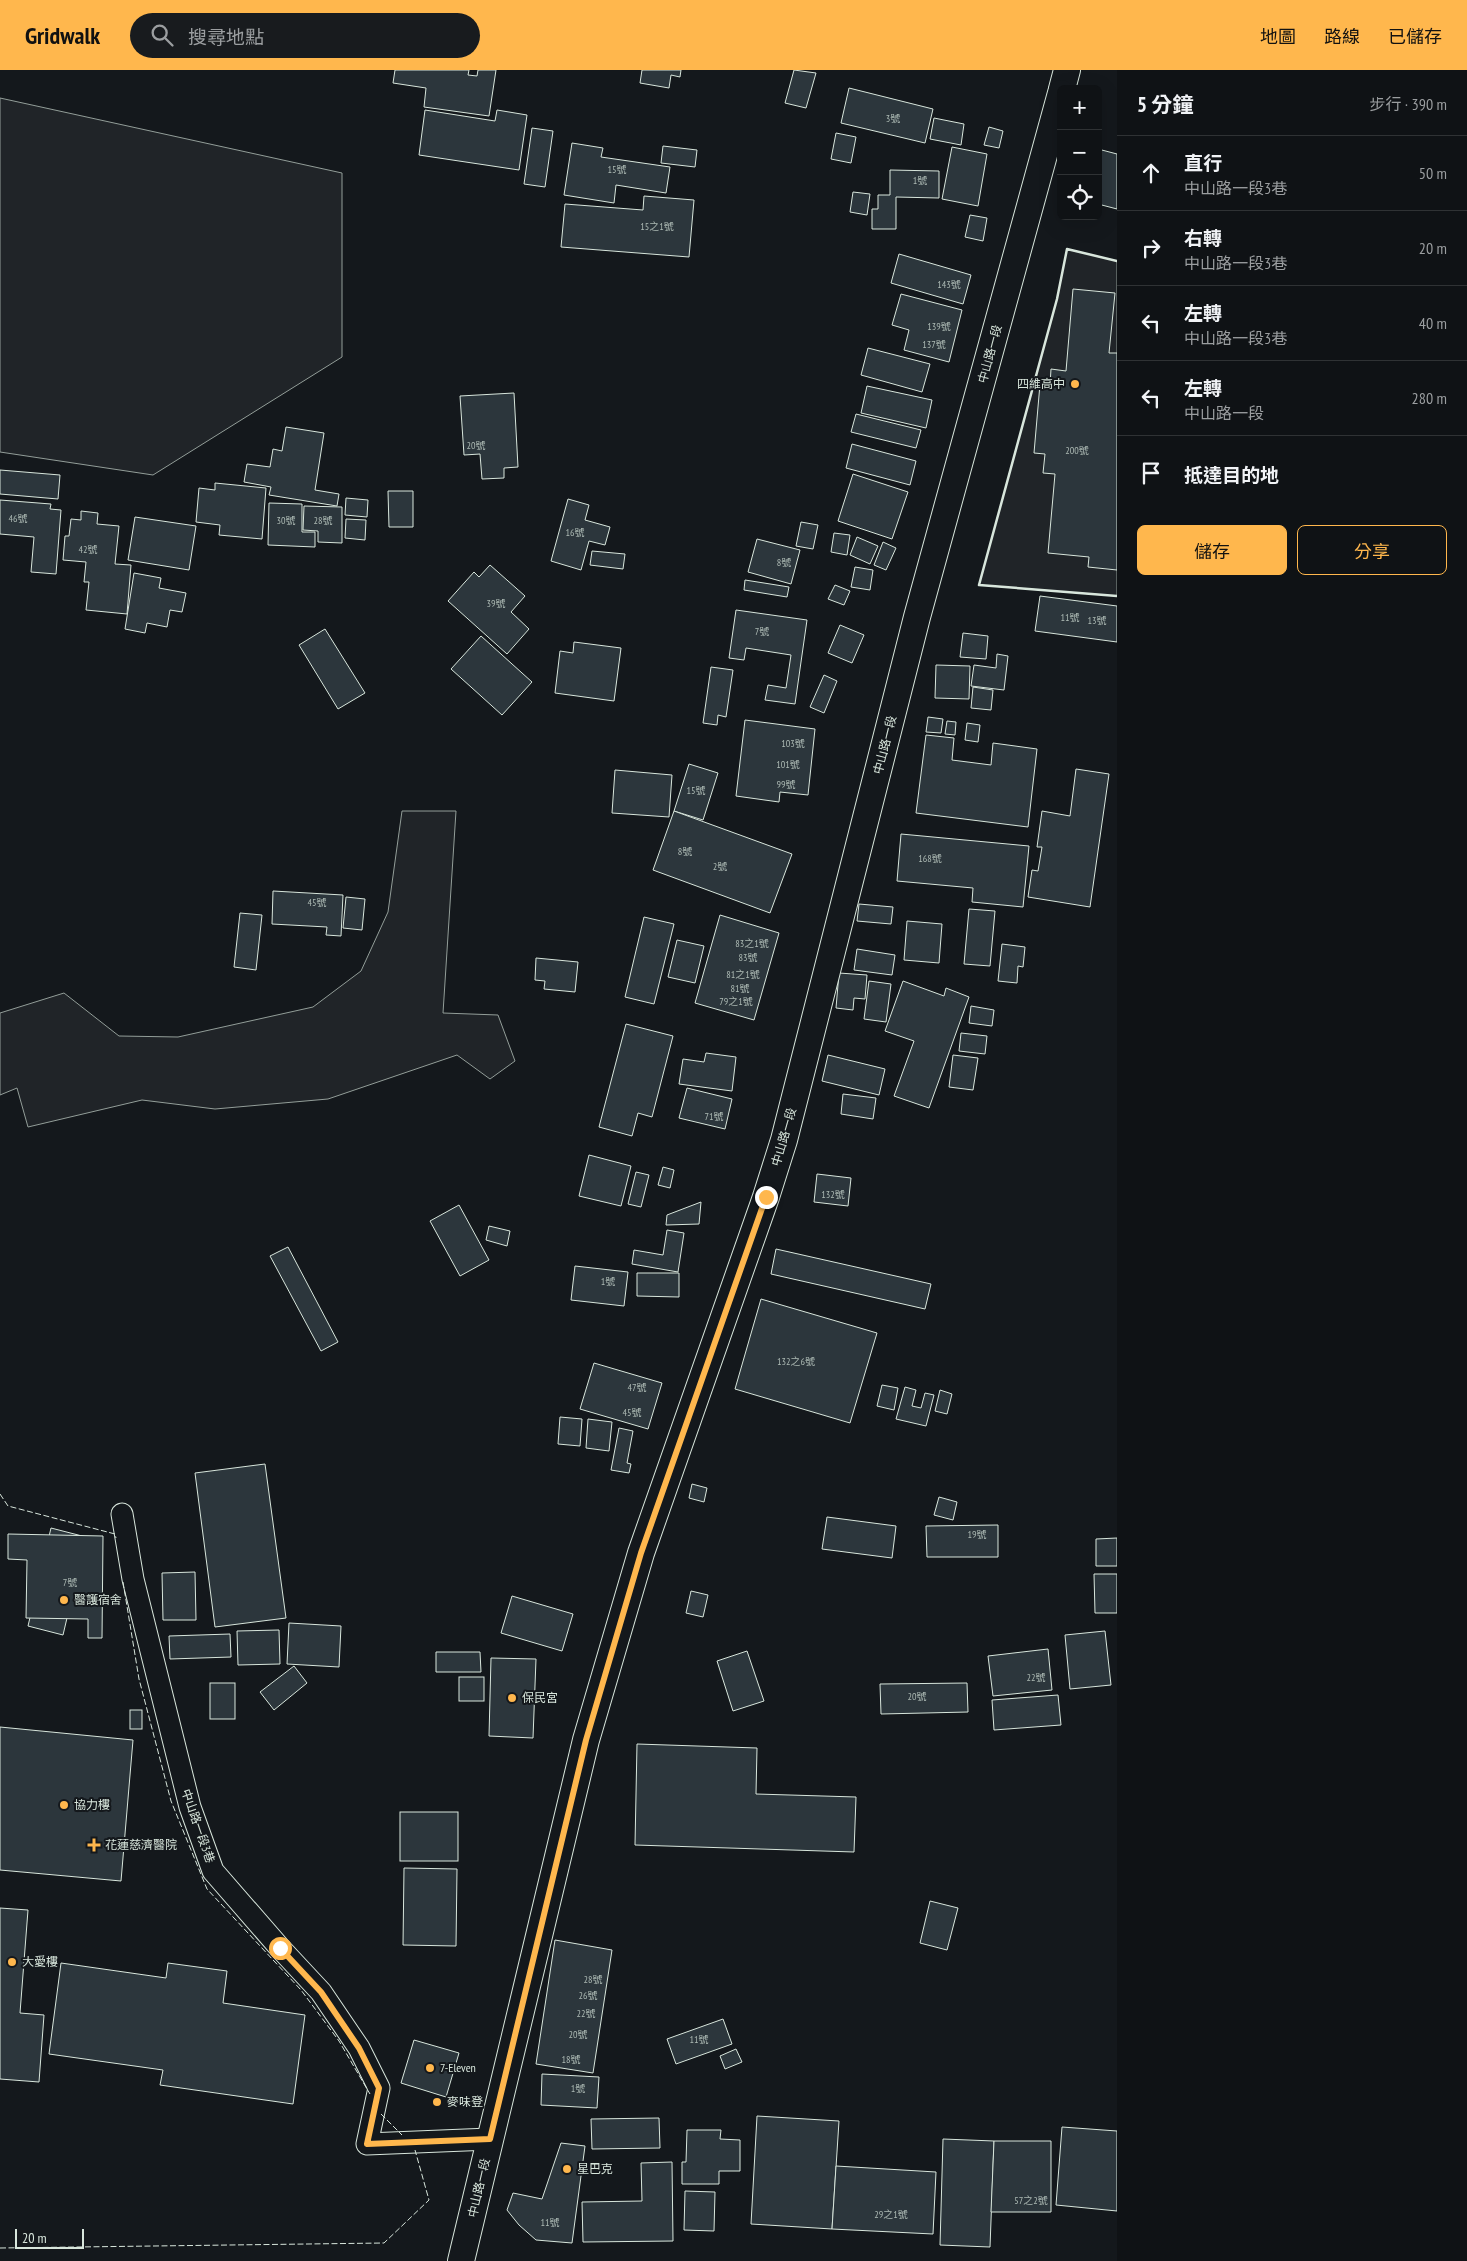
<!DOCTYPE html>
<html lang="zh-TW">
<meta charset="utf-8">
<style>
:root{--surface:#0f1215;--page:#181b1e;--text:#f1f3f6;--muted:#9b9ea0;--line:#2f3234;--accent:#ffb74d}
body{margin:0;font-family:"PT Sans Narrow","Noto Sans TC",sans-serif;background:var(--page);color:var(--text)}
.controls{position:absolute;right:15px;top:15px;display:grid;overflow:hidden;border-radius:8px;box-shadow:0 5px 20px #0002}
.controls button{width:45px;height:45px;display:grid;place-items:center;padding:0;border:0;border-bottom:1px solid var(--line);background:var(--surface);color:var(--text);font:25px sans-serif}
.scale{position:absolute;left:15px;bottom:12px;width:69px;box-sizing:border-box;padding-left:5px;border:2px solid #d8e6dc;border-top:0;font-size:14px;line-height:18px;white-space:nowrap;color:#d8e6dc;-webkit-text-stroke:4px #14181c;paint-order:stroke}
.stop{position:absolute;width:15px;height:15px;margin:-11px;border:4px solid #ffb74d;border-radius:50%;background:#fff}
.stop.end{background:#ffb74d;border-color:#fff;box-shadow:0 1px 5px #0008}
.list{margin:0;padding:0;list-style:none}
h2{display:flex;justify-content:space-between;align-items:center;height:65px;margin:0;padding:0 20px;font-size:21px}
h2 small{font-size:16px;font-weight:400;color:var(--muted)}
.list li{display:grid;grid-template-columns:32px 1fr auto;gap:15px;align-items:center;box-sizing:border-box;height:75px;padding:0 20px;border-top:1px solid var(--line)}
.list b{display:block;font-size:19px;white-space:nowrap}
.list p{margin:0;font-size:16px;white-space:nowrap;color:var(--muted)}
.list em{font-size:16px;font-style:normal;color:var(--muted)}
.actions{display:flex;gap:10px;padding:15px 20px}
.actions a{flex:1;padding:11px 0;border:1px solid var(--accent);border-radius:8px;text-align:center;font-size:18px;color:var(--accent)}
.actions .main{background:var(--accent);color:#111}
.icon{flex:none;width:28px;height:28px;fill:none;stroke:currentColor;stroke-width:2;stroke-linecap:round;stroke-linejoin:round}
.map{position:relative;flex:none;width:1117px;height:2191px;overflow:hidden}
header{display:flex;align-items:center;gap:30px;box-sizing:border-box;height:70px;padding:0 25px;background:var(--accent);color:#111}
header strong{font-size:24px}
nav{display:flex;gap:28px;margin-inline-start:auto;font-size:18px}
.search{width:350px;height:45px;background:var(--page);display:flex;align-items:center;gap:12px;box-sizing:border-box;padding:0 18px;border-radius:28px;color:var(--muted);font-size:19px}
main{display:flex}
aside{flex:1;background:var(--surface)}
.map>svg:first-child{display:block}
.green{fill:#202428;stroke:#939e99}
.building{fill:#2c363c;stroke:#d8e6dc}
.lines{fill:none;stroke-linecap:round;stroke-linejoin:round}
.minor-casing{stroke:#d8e6dc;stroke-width:23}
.tertiary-casing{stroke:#d8e6dc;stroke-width:28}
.minor{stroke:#14181c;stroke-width:21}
.tertiary{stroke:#14181c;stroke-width:26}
.fence{stroke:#d8e6dc;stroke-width:1;stroke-dasharray:6 2.5;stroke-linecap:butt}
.wall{stroke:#d8e6dc;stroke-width:2.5}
.route{stroke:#ffb74d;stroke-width:6}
.poi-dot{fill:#ffb74d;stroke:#14181c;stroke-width:2}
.labels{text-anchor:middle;stroke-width:4;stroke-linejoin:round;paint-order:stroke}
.number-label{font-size:10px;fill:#adbab4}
.street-label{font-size:12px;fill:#d8e6dc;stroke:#14181c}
.poi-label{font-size:12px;fill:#d8e6dc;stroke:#14181c;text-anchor:start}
</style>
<header>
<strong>Gridwalk</strong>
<div class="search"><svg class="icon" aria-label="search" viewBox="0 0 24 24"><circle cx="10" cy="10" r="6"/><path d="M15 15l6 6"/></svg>搜尋地點</div>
<nav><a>地圖</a><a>路線</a><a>已儲存</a></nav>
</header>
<main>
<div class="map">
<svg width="1117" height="2191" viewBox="0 0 1117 2191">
<rect width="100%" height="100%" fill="#14181c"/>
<g class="green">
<path d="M0,28L342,103V287L153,405L0,382Z"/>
<path d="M1067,179L1117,191V526L979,515L1057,229Z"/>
<path d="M402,741H456L443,943L498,945L515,991L490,1009L457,985L328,1029L215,1039L142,1030L28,1057L17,1018L0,1025V943L64,923L119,966L178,967L313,937L361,901L388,842Z"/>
</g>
<g class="building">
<path d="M395,0H469L468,5L477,6L478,0H496L489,46L424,37L426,18L393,13Z"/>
<path d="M642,0H681L680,7L671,5L669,18L640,13Z"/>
<path d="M794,0L816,3L806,38L785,33Z"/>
<path d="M849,18L933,39L925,73L841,53Z"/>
<path d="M425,40L495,51L497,40L527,45L519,100L419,85Z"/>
<path d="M934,48L964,54L961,75L930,69Z"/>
<path d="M989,57L1003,61L999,78L984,75Z"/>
<path d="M532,58L553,61L545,117L524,114Z"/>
<path d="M836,63L856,67L851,93L831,89Z"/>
<path d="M572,73L603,78L601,87L670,97L666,123L616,115L614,133L564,125Z"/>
<path d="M663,76L697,80L695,97L661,93Z"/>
<path d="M952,77L987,84L978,136L942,129Z"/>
<path d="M1098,79L1117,84V139L1098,134Z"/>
<path d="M890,100L939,101V128L896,127V159H872V139H878V125H890Z"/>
<path d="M853,122L870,124L867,145L850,142Z"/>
<path d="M644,126L694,130L689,187L561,177L565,134L643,140Z"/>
<path d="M970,145L987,148L983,171L965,167Z"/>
<path d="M899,184L971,205L963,234L891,213Z"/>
<path d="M1073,219L1115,223L1109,283H1117V500L1088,497L1089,487L1048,483L1055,404L1043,403L1045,384L1034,383L1040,314L1050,315L1051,299L1066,301Z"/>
<path d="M901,224L962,240L949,292L904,280L909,260L892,255Z"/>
<path d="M868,278L930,294L922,322L861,305Z"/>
<path d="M867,316L932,330L926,358L861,343Z"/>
<path d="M514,323L518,397L504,398V408L482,409L480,384L464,385L460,326Z"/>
<path d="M856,344L921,360L916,378L851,362Z"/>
<path d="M286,357L324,363L315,420L339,424L337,436L269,425L271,417L244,412L247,394L270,397L273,379L282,381Z"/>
<path d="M852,374L916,391L910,415L846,398Z"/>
<path d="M0,400L60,405L58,429L0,424Z"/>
<path d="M853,404L908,422L892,469L838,451Z"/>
<path d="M215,413L266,418L262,469L219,465L220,455L196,452L199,418L215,420Z"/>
<path d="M388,421H413V457H389Z"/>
<path d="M346,428L368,430L367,447L345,445Z"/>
<path d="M568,429L589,435L585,450L610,457L605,475L589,471L581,500L551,491Z"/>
<path d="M0,430L51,434L50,439L61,440L56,504L31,502L34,467L0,464Z"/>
<path d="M269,433L302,434V462H315V477L268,475Z"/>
<path d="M304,436L342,437V473L318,472V461L303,460Z"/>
<path d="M81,441L98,443L97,454L119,456L115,494L131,495L127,544L86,540L89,512H84L86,492L63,490L65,466H69L71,449L81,450Z"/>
<path d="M135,447L196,456L189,500L128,490Z"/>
<path d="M346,449L366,450L365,470L345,468Z"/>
<path d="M801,452L818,455L813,479L796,476Z"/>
<path d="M834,463L850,465L847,485L831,482Z"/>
<path d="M857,467L878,476L870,494L850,485Z"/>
<path d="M757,469L800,480L791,514L748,502Z"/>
<path d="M883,472L896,478L886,500L874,495Z"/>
<path d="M592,481L625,484L623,499L590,495Z"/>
<path d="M490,495L525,526L511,542L529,559L507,584L448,531L474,502L479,507Z"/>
<path d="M855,497L873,500L870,520L851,517Z"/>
<path d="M134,503L161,508L159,518L186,523L182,542L170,540L167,557L147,553L145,563L125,559Z"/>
<path d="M745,510L789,517L787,527L744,520Z"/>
<path d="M835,515L850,521L844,535L828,529Z"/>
<path d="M1040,526L1117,536V572L1035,561Z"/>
<path d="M736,540L807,550L795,634L765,630L768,615L786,618L791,585L746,578L744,590L729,588Z"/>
<path d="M840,555L864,565L852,593L828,583Z"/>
<path d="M325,559L365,623L338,639L299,575Z"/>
<path d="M963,563L988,566L986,589L960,587Z"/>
<path d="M481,566L532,612L502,645L451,599Z"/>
<path d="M574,572L621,578L614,631L555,623L560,581L573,583Z"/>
<path d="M997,584L1008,586L1004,620L971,616L974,595L996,598Z"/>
<path d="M936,595L970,596L969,629L935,628Z"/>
<path d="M711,597L733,600L726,647L718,645L717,655L703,653Z"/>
<path d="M824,605L837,611L824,643L810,637Z"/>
<path d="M973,617L993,620L991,640L971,638Z"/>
<path d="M928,647L943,649L941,663L926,662Z"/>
<path d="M745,650L815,659L808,725L780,722L779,732L736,726Z"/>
<path d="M947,651L956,652L955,665L945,664Z"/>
<path d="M967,653L980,655L978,672L965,670Z"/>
<path d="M926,665L954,668L952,690L991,695L993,673L1037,679L1028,757L916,743Z"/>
<path d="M689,694L718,703L703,750L674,741Z"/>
<path d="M1076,699L1109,704L1090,837L1028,827L1032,800L1038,801L1042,777H1037L1042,741L1070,746Z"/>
<path d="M615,700L672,705L669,747L612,743Z"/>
<path d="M674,741L792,784L770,843L653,800Z"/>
<path d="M901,764L1029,776L1023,837L972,832L973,818L897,811Z"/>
<path d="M273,821L343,825L341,866L326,865L327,857L272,854Z"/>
<path d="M346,827L365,829L362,860L343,858Z"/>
<path d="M859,834L893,837L891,854L857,851Z"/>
<path d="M969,839L995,841L990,896L964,894Z"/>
<path d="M240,843L262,845L256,900L234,897Z"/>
<path d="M720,845L779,863L754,950L695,933Z"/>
<path d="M644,847L674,854L654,934L625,927Z"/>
<path d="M907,851L942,854L939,893L904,890Z"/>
<path d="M677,870L704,876L695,913L668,907Z"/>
<path d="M1002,874L1025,877L1023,897L1018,896L1017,913L998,911Z"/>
<path d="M857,879L895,885L892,905L854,900Z"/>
<path d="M536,888L578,892L575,922L544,919L545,911L535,910Z"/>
<path d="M839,903L867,905L865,929L854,928L853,940L836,938Z"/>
<path d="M869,911L891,914L886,952L864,949Z"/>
<path d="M903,911L944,926L946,918L969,927L929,1038L894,1026L914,971L885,961Z"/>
<path d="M971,936L994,940L992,956L969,953Z"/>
<path d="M626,954L673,966L652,1047L638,1043L632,1066L599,1057Z"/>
<path d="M961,963L987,966L985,984L959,981Z"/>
<path d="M706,983L736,987L732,1021L679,1014L683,989L704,992Z"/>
<path d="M828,985L885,999L879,1025L822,1011Z"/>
<path d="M953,985L978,988L973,1020L949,1017Z"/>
<path d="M687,1018L732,1029L725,1059L679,1048Z"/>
<path d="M843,1024L876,1028L873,1049L841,1044Z"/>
<path d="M589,1085L631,1096L621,1136L579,1126Z"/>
<path d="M663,1097L674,1100L670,1118L658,1115Z"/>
<path d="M636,1102L649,1105L641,1137L628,1134Z"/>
<path d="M817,1104L851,1108L848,1136L814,1132Z"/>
<path d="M701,1132L699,1154L666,1155L667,1145Z"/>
<path d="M459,1135L489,1190L460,1206L430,1151Z"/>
<path d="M489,1156L510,1161L507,1176L486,1170Z"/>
<path d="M667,1160L684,1163L678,1202L632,1194L634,1180L663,1185Z"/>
<path d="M288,1177L338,1272L321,1281L270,1186Z"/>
<path d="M776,1179L931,1214L925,1239L771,1204Z"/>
<path d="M575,1196L628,1202L624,1236L571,1230Z"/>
<path d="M637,1203H679V1227L637,1226Z"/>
<path d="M761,1229L877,1263L850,1353L735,1319Z"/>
<path d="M594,1293L662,1313L648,1359L580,1339Z"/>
<path d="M882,1315L898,1318L894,1340L877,1336Z"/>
<path d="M905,1317L916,1320L912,1336L921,1338L925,1323L934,1325L926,1356L896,1349Z"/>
<path d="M940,1320L952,1324L947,1344L935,1341Z"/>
<path d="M560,1347L582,1349L580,1376L558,1374Z"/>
<path d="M588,1349L612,1352L609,1381L586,1378Z"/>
<path d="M619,1358L633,1361L627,1393L631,1394L629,1403L611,1400Z"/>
<path d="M265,1394L286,1548L215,1557L195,1403Z"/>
<path d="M692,1414L707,1418L704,1432L689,1428Z"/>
<path d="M939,1427L957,1432L953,1450L934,1445Z"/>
<path d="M827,1447L896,1456L892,1488L822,1479Z"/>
<path d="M998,1455V1487H927L926,1456Z"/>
<path d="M51,1458L86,1467L63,1565L28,1556Z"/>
<path d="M8,1464L103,1466L102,1568H88V1549L26,1548L27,1490L8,1489Z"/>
<path d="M1117,1468V1496H1096V1469Z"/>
<path d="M195,1502L196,1550H163L162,1503Z"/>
<path d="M1094,1504H1117V1543H1095Z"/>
<path d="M691,1521L708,1525L703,1547L686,1543Z"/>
<path d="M512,1526L573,1544L562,1581L501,1563Z"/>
<path d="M289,1553L341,1556L339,1597L287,1594Z"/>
<path d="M279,1560L280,1594L238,1595L237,1561Z"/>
<path d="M1105,1561L1111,1615L1070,1619L1065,1565Z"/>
<path d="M230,1564L231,1587L170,1589L169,1566Z"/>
<path d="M1048,1579L1052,1620L993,1626L988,1586Z"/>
<path d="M747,1581L764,1631L733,1641L717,1591Z"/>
<path d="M436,1582H480L481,1602H436Z"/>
<path d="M491,1588L536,1589L533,1668L489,1666Z"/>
<path d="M294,1596L307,1613L274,1640L260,1622Z"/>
<rect x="459" y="1607" width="25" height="24"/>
<rect x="210" y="1613" width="25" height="36"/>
<path d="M967,1613L968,1642L881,1644L880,1614Z"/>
<path d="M1058,1625L1061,1655L994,1660L992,1630Z"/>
<rect x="130" y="1640" width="12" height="19"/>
<path d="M0,1657L133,1670L121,1811L0,1800Z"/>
<path d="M637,1674L757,1678L756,1724L856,1727L854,1782L635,1775Z"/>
<rect x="400" y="1742" width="58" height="49"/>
<path d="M404,1798L457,1799L456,1876L403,1875Z"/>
<path d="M930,1831L958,1838L947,1880L920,1873Z"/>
<path d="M0,1838L28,1840L20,1943L44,1945L39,2012L0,2009Z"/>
<path d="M555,1870L612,1880L593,2003L536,1994Z"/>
<path d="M61,1893L166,1908L168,1893L227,1901L223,1933L305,1945L293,2034L160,2015L163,2000L49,1984Z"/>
<path d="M723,1949L732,1974L676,1994L667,1969Z"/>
<path d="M414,1970L459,1983L446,2027L401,2013Z"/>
<path d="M736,1979L742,1992L725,1999L720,1986Z"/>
<path d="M542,2004L599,2007L597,2038L541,2035Z"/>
<path d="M757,2046L839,2051L832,2159L751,2154Z"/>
<path d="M659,2048L660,2078L592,2079L591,2049Z"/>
<path d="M1062,2057L1117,2061V2141L1056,2135Z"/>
<path d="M687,2060H721L720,2069L740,2070V2101H719V2114H682V2092H686Z"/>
<path d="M943,2069L994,2071L990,2177L940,2175Z"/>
<path d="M994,2071H1051V2142H991Z"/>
<path d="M561,2073L585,2076L572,2173L536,2170L519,2155L507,2140L513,2123L542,2129Z"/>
<path d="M672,2092L673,2171L583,2172L582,2132L642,2131L641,2093Z"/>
<path d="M836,2096L936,2102L933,2164L832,2159Z"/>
<path d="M685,2121L715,2122L714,2161L684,2160Z"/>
</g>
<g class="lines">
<defs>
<path id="minor" d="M122,1444L133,1509L190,1737L213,1801L280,1878L321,1922L359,1978L379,2018L367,2074L490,2069"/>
<g id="tertiary">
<path d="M1062,19L1067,0"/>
<path d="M461,2191L586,1670L641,1483L766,1127L784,1070L917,547L1061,23"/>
</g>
</defs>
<use href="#minor" class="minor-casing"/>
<use href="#tertiary" class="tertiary-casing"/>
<use href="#minor" class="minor"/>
<use href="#tertiary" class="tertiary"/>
<g class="fence">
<path d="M0,1424L8,1436L115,1464L116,1468"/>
<path d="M123,1512L139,1609L171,1731L207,1819L301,1920L339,1971L370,2024"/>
<path d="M381,2044L402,2065"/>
<path d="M0,2178L384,2173L429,2130L415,2080"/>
</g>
<path class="wall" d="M1117,191L1067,179L1057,229L979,515L1117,526"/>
</g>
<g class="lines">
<path class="route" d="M280,1878L321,1922L359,1978L379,2018L367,2074L490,2069L586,1670L641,1483L766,1127"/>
</g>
<g class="poi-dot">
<circle cx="1075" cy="314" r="5"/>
<circle cx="64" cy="1530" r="5"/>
<circle cx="512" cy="1628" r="5"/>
<circle cx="64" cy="1735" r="5"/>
<path d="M91.5 1767.5h5v5h5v5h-5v5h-5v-5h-5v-5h5z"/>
<circle cx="12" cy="1892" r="5"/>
<circle cx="430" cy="1998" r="5"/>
<circle cx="437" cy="2032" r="5"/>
<circle cx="567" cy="2099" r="5"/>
</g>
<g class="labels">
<g class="number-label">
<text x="893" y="52">3號</text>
<text x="617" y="103">15號</text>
<text x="920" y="114">1號</text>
<text x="657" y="160">15之1號</text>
<text x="949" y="218">143號</text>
<text x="939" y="260">139號</text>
<text x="934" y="278">137號</text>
<text x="476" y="379">20號</text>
<text x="1077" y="384">200號</text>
<text x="18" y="452">46號</text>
<text x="286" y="454">30號</text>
<text x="323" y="454">28號</text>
<text x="575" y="466">16號</text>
<text x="88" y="483">42號</text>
<text x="784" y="496">8號</text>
<text x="496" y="537">39號</text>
<text x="1070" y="551">11號</text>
<text x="1097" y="554">13號</text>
<text x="762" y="565">7號</text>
<text x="793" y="677">103號</text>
<text x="788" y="698">101號</text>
<text x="786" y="718">99號</text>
<text x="696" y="724">15號</text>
<text x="685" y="785">8號</text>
<text x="930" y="792">168號</text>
<text x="720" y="800">2號</text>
<text x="317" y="836">45號</text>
<text x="752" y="877">83之1號</text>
<text x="748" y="891">83號</text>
<text x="743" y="908">81之1號</text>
<text x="740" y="922">81號</text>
<text x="736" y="935">79之1號</text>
<text x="714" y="1050">71號</text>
<text x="833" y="1128">132號</text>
<text x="608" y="1215">1號</text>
<text x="796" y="1295">132之6號</text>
<text x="637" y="1321">47號</text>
<text x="632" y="1346">45號</text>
<text x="977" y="1468">19號</text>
<text x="70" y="1516">7號</text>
<text x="1036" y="1611">22號</text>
<text x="917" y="1630">20號</text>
<text x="593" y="1913">28號</text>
<text x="588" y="1929">26號</text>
<text x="586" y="1947">22號</text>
<text x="578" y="1968">20號</text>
<text x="699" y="1973">11號</text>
<text x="571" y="1993">18號</text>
<text x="578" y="2022">1號</text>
<text x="1031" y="2134">57之2號</text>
<text x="891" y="2148">29之1號</text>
<text x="550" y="2156">11號</text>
</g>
<g class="street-label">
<text transform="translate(990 284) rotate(-75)" y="4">中山路一段</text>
<text transform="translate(885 675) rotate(-76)" y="4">中山路一段</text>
<text transform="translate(784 1067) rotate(-74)" y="4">中山路一段</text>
<text transform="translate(198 1756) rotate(71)" y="4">中山路一段3巷</text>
<text transform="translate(479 2118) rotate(-77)" y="4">中山路一段</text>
</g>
<g class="poi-label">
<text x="1065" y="318" text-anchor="end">四維高中</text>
<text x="74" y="1534">醫護宿舍</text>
<text x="522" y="1632">保民宮</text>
<text x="74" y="1739">協力樓</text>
<text x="105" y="1779">花蓮慈濟醫院</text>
<text x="22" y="1896">大愛樓</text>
<text x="440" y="2002">7-Eleven</text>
<text x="447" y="2036">麥味登</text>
<text x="577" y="2103">星巴克</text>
</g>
</g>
</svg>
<div class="controls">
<button>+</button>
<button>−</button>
<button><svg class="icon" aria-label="locate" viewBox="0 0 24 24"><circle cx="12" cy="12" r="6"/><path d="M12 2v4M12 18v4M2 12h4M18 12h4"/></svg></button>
</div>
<div class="scale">20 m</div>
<div class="stop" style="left:280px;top:1878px"></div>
<div class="stop end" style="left:766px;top:1127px"></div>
</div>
<aside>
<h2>5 分鐘<small>步行 · 390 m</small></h2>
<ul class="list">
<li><svg class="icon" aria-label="ahead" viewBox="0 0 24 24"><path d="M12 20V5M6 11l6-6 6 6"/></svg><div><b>直行</b><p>中山路一段3巷</p></div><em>50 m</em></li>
<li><svg class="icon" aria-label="right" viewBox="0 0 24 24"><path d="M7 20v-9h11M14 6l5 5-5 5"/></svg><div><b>右轉</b><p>中山路一段3巷</p></div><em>20 m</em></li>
<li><svg class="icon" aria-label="left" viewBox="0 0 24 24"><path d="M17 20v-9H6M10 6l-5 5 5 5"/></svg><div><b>左轉</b><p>中山路一段3巷</p></div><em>40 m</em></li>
<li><svg class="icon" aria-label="left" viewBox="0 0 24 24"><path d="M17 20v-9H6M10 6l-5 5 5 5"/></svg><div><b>左轉</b><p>中山路一段</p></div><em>280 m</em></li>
<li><svg class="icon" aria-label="arrive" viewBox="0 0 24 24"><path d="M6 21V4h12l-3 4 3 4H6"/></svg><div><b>抵達目的地</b></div></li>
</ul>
<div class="actions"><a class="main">儲存</a><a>分享</a></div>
</aside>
</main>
